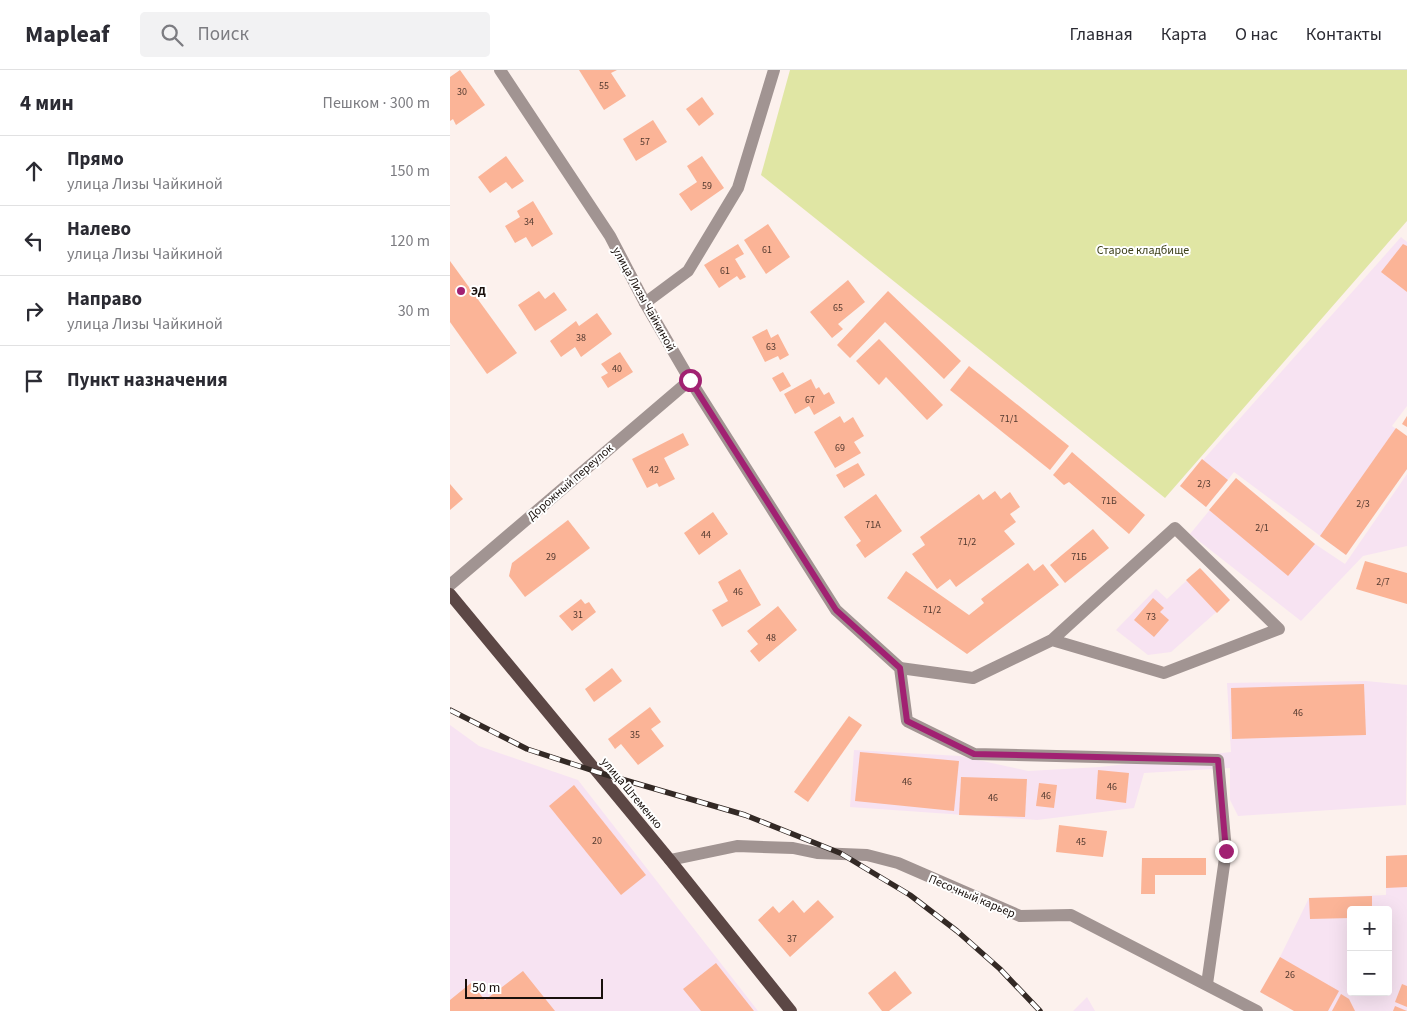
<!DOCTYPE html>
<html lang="ru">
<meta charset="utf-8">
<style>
:root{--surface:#fff;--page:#f2f2f3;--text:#2b2b33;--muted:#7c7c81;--line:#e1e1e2}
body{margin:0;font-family:"Source Sans 3",sans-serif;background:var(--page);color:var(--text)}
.controls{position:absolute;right:15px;bottom:15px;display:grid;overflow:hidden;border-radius:5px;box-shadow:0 5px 20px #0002}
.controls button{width:45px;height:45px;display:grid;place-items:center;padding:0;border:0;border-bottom:1px solid var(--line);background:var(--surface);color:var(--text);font:25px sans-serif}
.scale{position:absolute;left:15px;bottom:12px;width:138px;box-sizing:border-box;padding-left:5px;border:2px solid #19100c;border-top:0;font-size:14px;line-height:18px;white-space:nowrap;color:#19100c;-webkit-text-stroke:4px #fff;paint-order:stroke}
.stop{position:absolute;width:15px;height:15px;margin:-11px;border:4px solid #a12172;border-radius:50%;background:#fff}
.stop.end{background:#a12172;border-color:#fff;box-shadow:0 1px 5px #0008}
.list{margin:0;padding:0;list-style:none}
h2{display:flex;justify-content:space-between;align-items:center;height:65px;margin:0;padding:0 20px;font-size:21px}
h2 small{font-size:16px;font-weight:400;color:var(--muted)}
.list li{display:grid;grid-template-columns:32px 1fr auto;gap:15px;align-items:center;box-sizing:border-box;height:70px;padding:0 20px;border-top:1px solid var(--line)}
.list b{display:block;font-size:19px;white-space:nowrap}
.list p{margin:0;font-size:16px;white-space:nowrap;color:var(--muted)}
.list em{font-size:16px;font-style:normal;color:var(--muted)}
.icon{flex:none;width:28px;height:28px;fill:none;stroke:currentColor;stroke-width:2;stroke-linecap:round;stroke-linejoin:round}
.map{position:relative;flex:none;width:957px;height:941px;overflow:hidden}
header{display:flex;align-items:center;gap:30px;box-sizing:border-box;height:70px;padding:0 25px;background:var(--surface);border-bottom:1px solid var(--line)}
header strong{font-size:24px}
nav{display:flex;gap:28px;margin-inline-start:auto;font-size:18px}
.search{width:350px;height:45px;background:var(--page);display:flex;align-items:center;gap:12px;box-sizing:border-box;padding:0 18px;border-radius:5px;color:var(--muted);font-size:19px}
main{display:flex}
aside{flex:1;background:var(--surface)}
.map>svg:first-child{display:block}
.industrial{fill:#f7e3f2;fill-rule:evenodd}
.green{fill:#e0e6a4}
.building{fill:#fbb497}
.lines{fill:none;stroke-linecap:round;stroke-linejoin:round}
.minor{stroke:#a19492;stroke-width:12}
.major{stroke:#5c4745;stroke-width:12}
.rail-casing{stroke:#332925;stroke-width:5.5}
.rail{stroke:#fff;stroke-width:4;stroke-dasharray:11;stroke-linecap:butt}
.route{stroke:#a12172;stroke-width:6}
.poi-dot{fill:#a12172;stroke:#fff;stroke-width:2}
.labels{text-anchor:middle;stroke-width:4;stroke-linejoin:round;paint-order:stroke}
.number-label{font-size:10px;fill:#52392f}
.park-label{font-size:12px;fill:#3c3f18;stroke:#fff}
.poi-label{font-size:12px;font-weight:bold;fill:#19100c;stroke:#fff;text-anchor:start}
.street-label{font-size:12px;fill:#19100c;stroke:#fff}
</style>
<header>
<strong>Mapleaf</strong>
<div class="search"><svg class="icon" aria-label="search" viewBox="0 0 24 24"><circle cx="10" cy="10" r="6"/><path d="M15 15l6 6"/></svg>Поиск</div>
<nav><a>Главная</a><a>Карта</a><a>О нас</a><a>Контакты</a></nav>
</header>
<main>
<aside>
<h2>4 мин<small>Пешком · 300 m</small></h2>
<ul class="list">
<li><svg class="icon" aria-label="ahead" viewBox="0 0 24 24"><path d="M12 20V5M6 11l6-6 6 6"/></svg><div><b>Прямо</b><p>улица Лизы Чайкиной</p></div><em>150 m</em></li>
<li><svg class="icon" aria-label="left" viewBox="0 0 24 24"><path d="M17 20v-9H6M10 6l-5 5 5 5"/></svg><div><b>Налево</b><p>улица Лизы Чайкиной</p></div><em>120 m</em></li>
<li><svg class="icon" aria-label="right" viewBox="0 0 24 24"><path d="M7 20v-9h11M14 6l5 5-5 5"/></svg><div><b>Направо</b><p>улица Лизы Чайкиной</p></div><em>30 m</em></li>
<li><svg class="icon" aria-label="arrive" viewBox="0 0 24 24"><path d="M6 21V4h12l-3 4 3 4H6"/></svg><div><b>Пункт назначения</b></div></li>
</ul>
</aside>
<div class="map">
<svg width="957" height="941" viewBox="0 0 957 941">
<rect width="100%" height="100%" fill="#fcf1ed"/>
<g class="industrial">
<path d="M951,167L957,172V336L942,356L957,367V399L896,485L784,402L756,437L730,416Z"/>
<path d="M957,404V476L913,486L851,551L740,464L786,408L865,474L895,494Z"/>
<path d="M750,498L780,530L721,582L698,585L666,560L706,519L717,529Z"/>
<path d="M916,611L957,615L956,735L788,746L780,730V698L694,703L684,738L587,750L400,737L404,680L510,686L578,701L650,697L781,682L777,613Z"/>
<path d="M0,655L29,676L128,710L308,941H0Z"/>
<path d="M957,785V941H844L810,922L830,887L859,828L936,825V786ZM901,840H938V922H901Z"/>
<path d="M637,927L645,941H623Z"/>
</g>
<path class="green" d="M340,0H957V151L715,428L311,105Z"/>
<g class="building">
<path d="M10,0L35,35L6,55L3,49L0,51V7Z"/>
<path d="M129,0H167L161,3L176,26L154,40Z"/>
<path d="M252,27L264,44L249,56L236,39Z"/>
<path d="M203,50L217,72L186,91L173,69Z"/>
<path d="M56,86L74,111L62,119L56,112L40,123L28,107Z"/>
<path d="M252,86L274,118L241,141L229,124L247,112L237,96Z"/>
<path d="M83,131L103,164L82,177L76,167L65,173L55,156L70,147L67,141Z"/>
<path d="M318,154L340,187L316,204L294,170Z"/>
<path d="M288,174L294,184L285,189L296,207L290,210L287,206L269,218L254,195Z"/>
<path d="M953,174L957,176V222L931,202Z"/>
<path d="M0,191L67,283L37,304L0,252Z"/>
<path d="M398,210L415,232L388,254L393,259L382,268L360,242Z"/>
<path d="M89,221L95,229L104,222L117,240L85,261L68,235Z"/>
<path d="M438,221L511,291L494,309L435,252L400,288L387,275Z"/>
<path d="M147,243L162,264L131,287L125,277L111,287L100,271L126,251L129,256Z"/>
<path d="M317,259L321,268L328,264L339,285L330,290L328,286L315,292L302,267Z"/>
<path d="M429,269L493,335L477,350L436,307L429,315L406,291Z"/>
<path d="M170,282L183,302L158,318L151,307L158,303L151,294Z"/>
<path d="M519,296L619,376L600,400L500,320Z"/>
<path d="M333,302L341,316L330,322L322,308Z"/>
<path d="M361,309L366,319L369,317L374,325L379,322L385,333L364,345L359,336L345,344L334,324Z"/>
<path d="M390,346L394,353L403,347L414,366L404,372L411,383L385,398L364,362Z"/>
<path d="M957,346V357L952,354Z"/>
<path d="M946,358L957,366V399L896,485L870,466Z"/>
<path d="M233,363L239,375L214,388L225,409L209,417L207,413L197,418L182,389Z"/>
<path d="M622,382L695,445L679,464L619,412L614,415L603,405Z"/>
<path d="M752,389L778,410L756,437L730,416Z"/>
<path d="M408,393L415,405L394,418L386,405Z"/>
<path d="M786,408L865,474L838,506L759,440Z"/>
<path d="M0,414L13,429L0,440Z"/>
<path d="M545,421L551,429L560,422L570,437L560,444L566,452L554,461L565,474L506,517L500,509L487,519L462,484L475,475L470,467L529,424L533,430Z"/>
<path d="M426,424L452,461L415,488L406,475L411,471L394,447Z"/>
<path d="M263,442L278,464L249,485L234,463Z"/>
<path d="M118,450L140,478L75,527L59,506L62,493Z"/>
<path d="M643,459L659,478L615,513L600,495Z"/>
<path d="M915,491L957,503V534L906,519Z"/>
<path d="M578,493L584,501L593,494L609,515L517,584L437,528L456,501L519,545L534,533L531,529Z"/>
<path d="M750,498L780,530L767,543L736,510Z"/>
<path d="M290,499L311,535L272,557L262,540L278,531L268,512Z"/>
<path d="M703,528L714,538L710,542L719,550L704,567L684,550Z"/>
<path d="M131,529L135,534L139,532L146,542L122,561L109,546Z"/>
<path d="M328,536L347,560L309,592L300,581L308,574L297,561Z"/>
<path d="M162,598L172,611L144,632L135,619Z"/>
<path d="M914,614L916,665L782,669L781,618Z"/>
<path d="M200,637L211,652L201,659L214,676L188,695L171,674L165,679L158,669Z"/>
<path d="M399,646L412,655L358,732L344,722Z"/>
<path d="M410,682L509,691L504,741L405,731Z"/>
<path d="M648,700L679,703L676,733L646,729Z"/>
<path d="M511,707L577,709L575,747L509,745Z"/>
<path d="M589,713L607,715L604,738L586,736Z"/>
<path d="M124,715L196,805L171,825L99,736Z"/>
<path d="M609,755L657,761L653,787L606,782Z"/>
<path d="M957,785V817L936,818V786Z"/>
<path d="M692,788H756V805H705V824H691Z"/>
<path d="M922,826V840H901V848L860,849L859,828Z"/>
<path d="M343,830L354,843L368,830L384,847L340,887L308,850L323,836L329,843Z"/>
<path d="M830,887L889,921L878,941H844L810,922Z"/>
<path d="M266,893L304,941H251L233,919Z"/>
<path d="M73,901L105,941H0V930L21,913L35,930Z"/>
<path d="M445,901L462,923L439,941H432L418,923Z"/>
<path d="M952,914L957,916V937L945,932Z"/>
<path d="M891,924L899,929L905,941H882Z"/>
<path d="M945,936L957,941H943Z"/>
</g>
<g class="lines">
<g class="minor">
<path d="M50,0L160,166L195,233L240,310L386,540L450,598L457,651L524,684L768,690L776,781L757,914"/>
<path d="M195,233L238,201L288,118L324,0"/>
<path d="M0,515L240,310"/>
<path d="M450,598L523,608L602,570L725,458L829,559L714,603L602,570"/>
<path d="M220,790L287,776L343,778L367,783L417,785L448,793L570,846L621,845L807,941"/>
</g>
<path class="major" d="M0,524L220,790L341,941"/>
<defs>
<path id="rail" d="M0,640L77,679L147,702L295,745L390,783L460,825L507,861L550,899L590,941"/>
</defs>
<use href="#rail" class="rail-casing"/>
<use href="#rail" class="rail"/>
</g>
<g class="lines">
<path class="route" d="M240,310L386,540L450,598L457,651L524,684L768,690L776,781"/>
</g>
<circle class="poi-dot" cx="11" cy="221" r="5"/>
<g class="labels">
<g class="number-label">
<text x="154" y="19">55</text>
<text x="12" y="25">30</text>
<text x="195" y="75">57</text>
<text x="257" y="119">59</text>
<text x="79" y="155">34</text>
<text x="317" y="183">61</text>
<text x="275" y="204">61</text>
<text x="388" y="241">65</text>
<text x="131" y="271">38</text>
<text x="321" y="280">63</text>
<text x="167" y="302">40</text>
<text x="360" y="333">67</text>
<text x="559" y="352">71/1</text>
<text x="390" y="381">69</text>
<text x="204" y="403">42</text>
<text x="754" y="417">2/3</text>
<text x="659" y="434">71Б</text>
<text x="913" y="437">2/3</text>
<text x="423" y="458">71А</text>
<text x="812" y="461">2/1</text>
<text x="256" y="468">44</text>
<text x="517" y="475">71/2</text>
<text x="101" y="490">29</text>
<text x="629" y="490">71Б</text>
<text x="933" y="515">2/7</text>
<text x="288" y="525">46</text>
<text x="482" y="543">71/2</text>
<text x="128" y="548">31</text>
<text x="701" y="550">73</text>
<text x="321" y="571">48</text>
<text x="848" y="646">46</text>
<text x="185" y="668">35</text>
<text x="457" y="715">46</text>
<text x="662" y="720">46</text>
<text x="596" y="729">46</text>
<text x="543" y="731">46</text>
<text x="147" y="774">20</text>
<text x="631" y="775">45</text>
<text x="342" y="872">37</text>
<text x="840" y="908">26</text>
</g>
<g class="park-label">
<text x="693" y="184">Старое кладбище</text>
</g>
<g class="poi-label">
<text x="21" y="225">ЭД</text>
</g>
<g class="street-label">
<text transform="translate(194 229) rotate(61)" y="4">улица Лизы Чайкиной</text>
<text transform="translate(120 412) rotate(-41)" y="4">Дорожный переулок</text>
<text transform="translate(182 723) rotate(50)" y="4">улица Штеменко</text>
<text transform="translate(522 826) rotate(23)" y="4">Песочный карьер</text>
</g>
</g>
</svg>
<div class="controls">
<button>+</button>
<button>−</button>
</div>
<div class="scale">50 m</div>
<div class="stop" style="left:240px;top:310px"></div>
<div class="stop end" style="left:776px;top:781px"></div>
</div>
</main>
